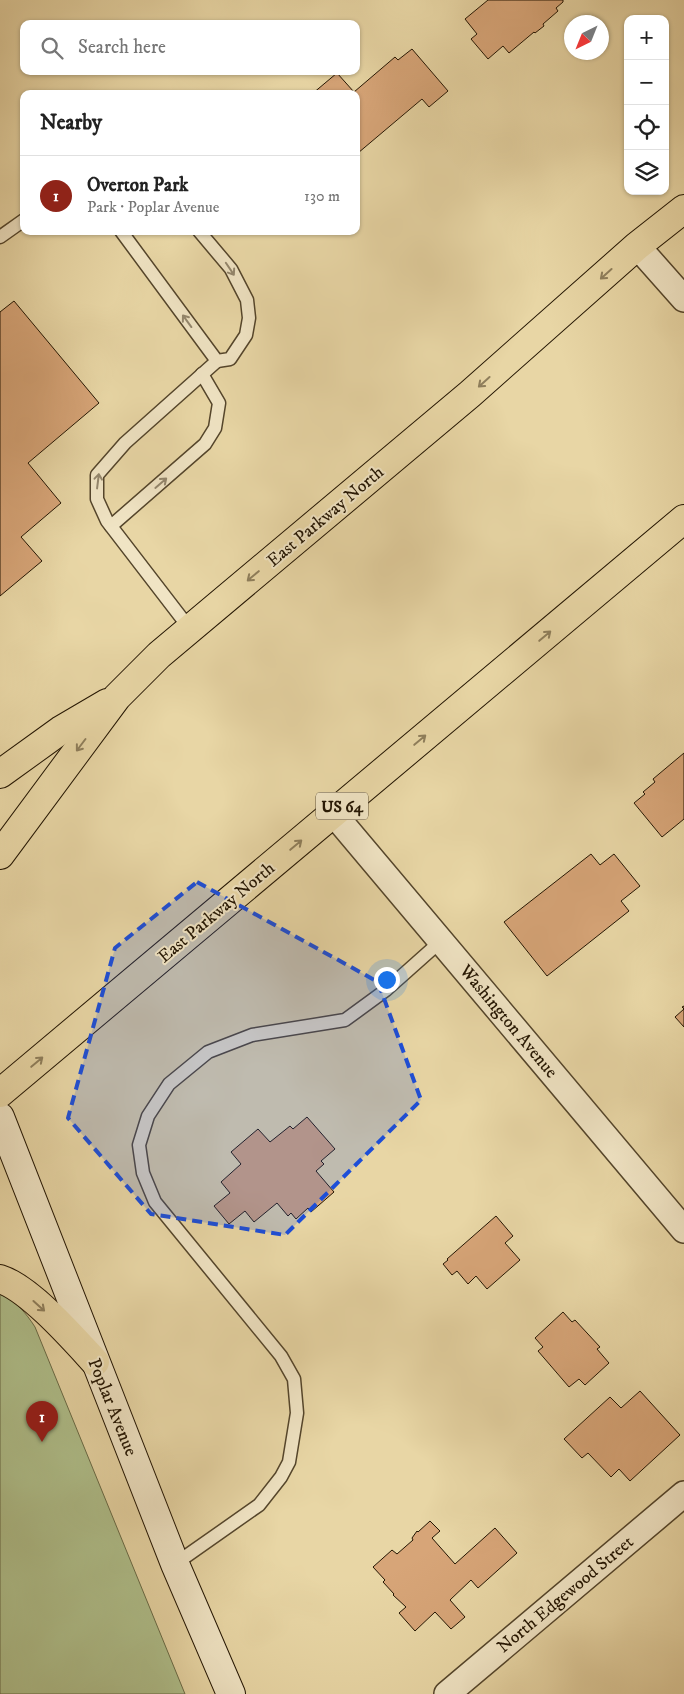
<!DOCTYPE html>
<meta charset="utf-8">
<style>
:root{--surface:#fff;--page:#f2f2f2;--text:#222;--muted:#767676;--line:#e0e0e0;--accent:#8f2418}
body{margin:0;font-family:"IM FELL DW Pica",serif;background:var(--page);color:var(--text)}
.controls{position:absolute;right:15px;top:15px;display:grid;overflow:hidden;border-radius:10px;box-shadow:0 1px 4px #0004}
.controls button{width:45px;height:45px;display:grid;place-items:center;padding:0;border:0;border-bottom:1px solid var(--line);background:var(--surface);color:var(--text);font:25px sans-serif}
.compass{position:absolute;left:564px;top:15px;width:45px;height:45px;border-radius:50%;background:var(--surface);box-shadow:0 1px 4px #0004;rotate:223deg}
.you{position:absolute;left:386px;top:979px;width:18px;height:18px;margin:-12px;border:4px solid #fff;border-radius:50%;background:#1a73e8;box-shadow:0 0 0 8px #1a73e833}
.badge{display:grid;place-items:center;width:32px;height:32px;border-radius:50%;background:var(--accent);color:#fff;font-size:16px;font-weight:700}
.pin{position:absolute;translate:-50% -41px;filter:drop-shadow(0 1px 2px #0008)}
.pin::after{content:'';position:absolute;top:26px;width:18px;height:15px;background:inherit;clip-path:polygon(0 0,100% 0,50% 100%)}
.list{margin:0;padding:0;list-style:none}
h2{display:flex;justify-content:space-between;align-items:center;height:65px;margin:0;padding:0 20px;font-size:21px}
h2 small{font-size:16px;font-weight:400;color:var(--muted)}
.list li{display:grid;grid-template-columns:32px 1fr auto;gap:15px;align-items:center;box-sizing:border-box;height:80px;padding:0 20px;border-top:1px solid var(--line)}
.list b{display:block;font-size:19px;white-space:nowrap}
.list p{margin:0;font-size:16px;white-space:nowrap;color:var(--muted)}
.list em{font-size:16px;font-style:normal;color:var(--muted)}
.icon{flex:none;width:28px;height:28px;fill:none;stroke:currentColor;stroke-width:2;stroke-linecap:round;stroke-linejoin:round}
.map{position:relative;flex:none;width:684px;height:1694px;overflow:hidden}
.search{position:absolute;background:var(--surface);box-shadow:0 1px 4px #0004;left:20px;top:20px;width:340px;height:55px;display:flex;align-items:center;gap:12px;box-sizing:border-box;padding:0 18px;border-radius:10px;color:var(--muted);font-size:19px}
.panel{position:absolute;background:var(--surface);box-shadow:0 1px 4px #0004;left:20px;top:90px;width:340px;height:145px;border-radius:10px}
.map>svg:first-child{display:block}
.green{fill:#afbf8b;stroke:#696a46}
.building{fill:#d7a578;stroke:#231502}
.lines{fill:none;stroke-linecap:round;stroke-linejoin:round}
.service-casing{stroke:#54452b;stroke-width:15}
.minor-casing{stroke:#54452b;stroke-width:28}
.secondary-casing{stroke:#231502;stroke-width:30}
.primary-casing{stroke:#231502;stroke-width:30}
.service{stroke:#f0e4c4;stroke-width:12}
.minor{stroke:#f0e4c4;stroke-width:25}
.secondary{stroke:#f0e4c4;stroke-width:28}
.primary{stroke:#e8d6a5;stroke-width:28}
.oneway{stroke:#94876d}
.oneway2{stroke:#8f7f5c}
.marked{fill:#1d4ed8;fill-opacity:0.2;stroke:#1d4ed8;stroke-width:4;stroke-dasharray:10 6;stroke-linejoin:round}
.labels{text-anchor:middle;stroke-width:4;stroke-linejoin:round;paint-order:stroke}
.shield{fill:#f0e4c4;stroke:#60533c;stroke-width:1}
.shield-label{font-size:16px;font-weight:bold;fill:#231502}
.street-label{font-size:18px;fill:#231502;stroke:#f0e4c4}
</style>
<div class="map">
<svg width="684" height="1694" viewBox="0 0 684 1694">
<rect width="100%" height="100%" fill="#e8d6a5"/>
<filter id="stains"><feTurbulence type="fractalNoise" baseFrequency=".004" numOctaves="4"/><feColorMatrix values="0 0 0 0 .2 0 0 0 0 .09 0 0 0 0 .02 0 0 0 .5 -.17"/></filter>
<radialGradient id="worn" r=".72"><stop offset=".6" stop-color="#630" stop-opacity="0"/><stop offset="1" stop-color="#630" stop-opacity=".3"/></radialGradient>
<path class="green" d="M0,1294C16,1301 26,1313 35,1327L185,1694H0Z"/>
<g class="building">
<path d="M488,0H563V2L556,8L558,11L543,24L544,26L535,33L534,32L509,53L503,46L488,59L471,39L477,34L465,19Z"/>
<path d="M412,49L448,91L429,107L422,99L358,153L356,151V94H312L337,73L354,92L395,57L398,60Z"/>
<path d="M14,301L99,403L28,463L61,503L21,537L42,561L0,596V312Z"/>
<path d="M684,753V819L662,837L634,803L645,794L643,792L655,782L653,779Z"/>
<path d="M591,854L600,865L614,854L640,886L621,901L629,911L547,976L504,922Z"/>
<path d="M684,1006V1027L675,1017L684,1009L682,1007Z"/>
<path d="M307,1117L335,1149L321,1161L324,1164L316,1171L334,1192L311,1212L308,1208L296,1219L291,1213L288,1216L277,1203L254,1222L245,1211L229,1224L214,1206L230,1193L221,1182L241,1164L231,1152L258,1129L270,1142L290,1126L293,1129Z"/>
<path d="M496,1216L513,1236L505,1243L520,1260L487,1289L476,1276L468,1284L457,1271L452,1275L443,1264L448,1260L447,1259Z"/>
<path d="M563,1312L572,1322L575,1320L600,1347L597,1349L609,1363L585,1385L579,1379L569,1387L538,1351L543,1347L535,1338Z"/>
<path d="M640,1391L680,1435L630,1481L619,1469L611,1477L588,1453L582,1458L564,1439L610,1397L621,1408Z"/>
<path d="M430,1521L440,1531L432,1538L455,1564L495,1528L517,1553L478,1588L471,1580L450,1600L465,1617L451,1629L435,1612L415,1631L399,1613L406,1607L393,1595L394,1594L383,1582L385,1580L373,1567L392,1550L397,1554L413,1540L412,1538L417,1531L418,1532Z"/>
</g>
<g class="lines">
<defs>
<g id="service">
<path d="M121,231L217,361L230,359L246,335L249,318L247,300L231,269L199,231"/>
<path d="M0,237L24,220"/>
<path d="M111,526L205,444L215,428L219,403L202,374"/>
<path d="M190,629L107,521L97,499V475L125,443L217,361"/>
<path d="M175,1564L259,1505L281,1477L289,1462L297,1413L294,1379L281,1356L155,1202L143,1173L139,1145L148,1116L169,1084L208,1052L252,1035L345,1020L386,990L441,941"/>
</g>
<g id="minor">
<path d="M637,246L684,299"/>
<path d="M333,813L684,1230"/>
<path d="M447,1694L684,1494"/>
</g>
<path id="secondary" d="M0,1117L175,1564L231,1694"/>
<g id="primary">
<path d="M0,774L61,730L107,703"/>
<path d="M0,855L117,697L159,655L470,394L637,246L684,209"/>
<path d="M0,1093L684,519"/>
<path d="M0,1279C29,1288 73,1338 95,1362"/>
</g>
</defs>
<use href="#service" class="service-casing"/>
<use href="#minor" class="minor-casing"/>
<use href="#secondary" class="secondary-casing"/>
<use href="#primary" class="primary-casing"/>
<use href="#service" class="service"/>
<use href="#minor" class="minor"/>
<use href="#secondary" class="secondary"/>
<use href="#primary" class="primary"/>
</g>
<defs><path id="oneway-shaft" d="M-6 0H5M1.5-3L5.5 0L1.5 3" fill="none" stroke-width="1.6" stroke-linecap="round" stroke-linejoin="round" transform="scale(1.25)"/></defs>
<g class="oneway">
<use href="#oneway-shaft" transform="translate(230 269) rotate(56)"/>
<use href="#oneway-shaft" transform="translate(187 321) rotate(-126)"/>
<use href="#oneway-shaft" transform="translate(98 481) rotate(-83)"/>
<use href="#oneway-shaft" transform="translate(161 483) rotate(-41)"/>
</g>
<g class="oneway2">
<use href="#oneway-shaft" transform="translate(606 274) rotate(138)"/>
<use href="#oneway-shaft" transform="translate(484 382) rotate(138)"/>
<use href="#oneway-shaft" transform="translate(253 576) rotate(140)"/>
<use href="#oneway-shaft" transform="translate(545 636) rotate(-40)"/>
<use href="#oneway-shaft" transform="translate(420 740) rotate(-40)"/>
<use href="#oneway-shaft" transform="translate(81 745) rotate(127)"/>
<use href="#oneway-shaft" transform="translate(296 845) rotate(-40)"/>
<use href="#oneway-shaft" transform="translate(37 1062) rotate(-40)"/>
<use href="#oneway-shaft" transform="translate(39 1306) rotate(42)"/>
</g>
<path class="marked" d="M197,882L378,982L421,1100L285,1235L151,1214L68,1118L115,948Z"/>
<g class="labels">
<rect class="shield" x="316" y="792.5" width="52" height="27" rx="4"/>
<g class="shield-label">
<text x="342" y="812">US 64</text>
</g>
<g class="street-label">
<text transform="translate(325 516) rotate(-40)" y="6">East Parkway North</text>
<text transform="translate(216 912) rotate(-40)" y="6">East Parkway North</text>
<text transform="translate(509 1021) rotate(50)" y="6">Washington Avenue</text>
<text transform="translate(113 1407) rotate(68)" y="6">Poplar Avenue</text>
<text transform="translate(565 1594) rotate(-40)" y="6">North Edgewood Street</text>
</g>
</g>
<rect width="100%" height="100%" filter="url(#stains)"/>
<rect width="100%" height="100%" fill="url(#worn)"/>
</svg>
<div class="controls">
<button>+</button>
<button>−</button>
<button><svg class="icon" aria-label="locate" viewBox="0 0 24 24"><circle cx="12" cy="12" r="6"/><path d="M12 2v4M12 18v4M2 12h4M18 12h4"/></svg></button>
<button><svg class="icon" aria-label="layers" viewBox="0 0 24 24"><path d="M12 4l9 5-9 5-9-5zM3 14l9 5 9-5"/></svg></button>
</div>
<svg class="compass" viewBox="-18 -18 36 36"><path d="M0-13l5 13h-10z" fill="#e53935"/><path d="M0 13l5-13h-10z" fill="#767676"/></svg>
<div class="you"></div>
<div class="pin badge" style="left:42px;top:1442px">1</div>
<div class="search"><svg class="icon" aria-label="search" viewBox="0 0 24 24"><circle cx="10" cy="10" r="6"/><path d="M15 15l6 6"/></svg>Search here</div>
<section class="panel">
<h2>Nearby<small></small></h2>
<ul class="list">
<li><span class="badge">1</span><div><b>Overton Park</b><p>Park · Poplar Avenue</p></div><em>130 m</em></li>
</ul>
</section>
</div>
